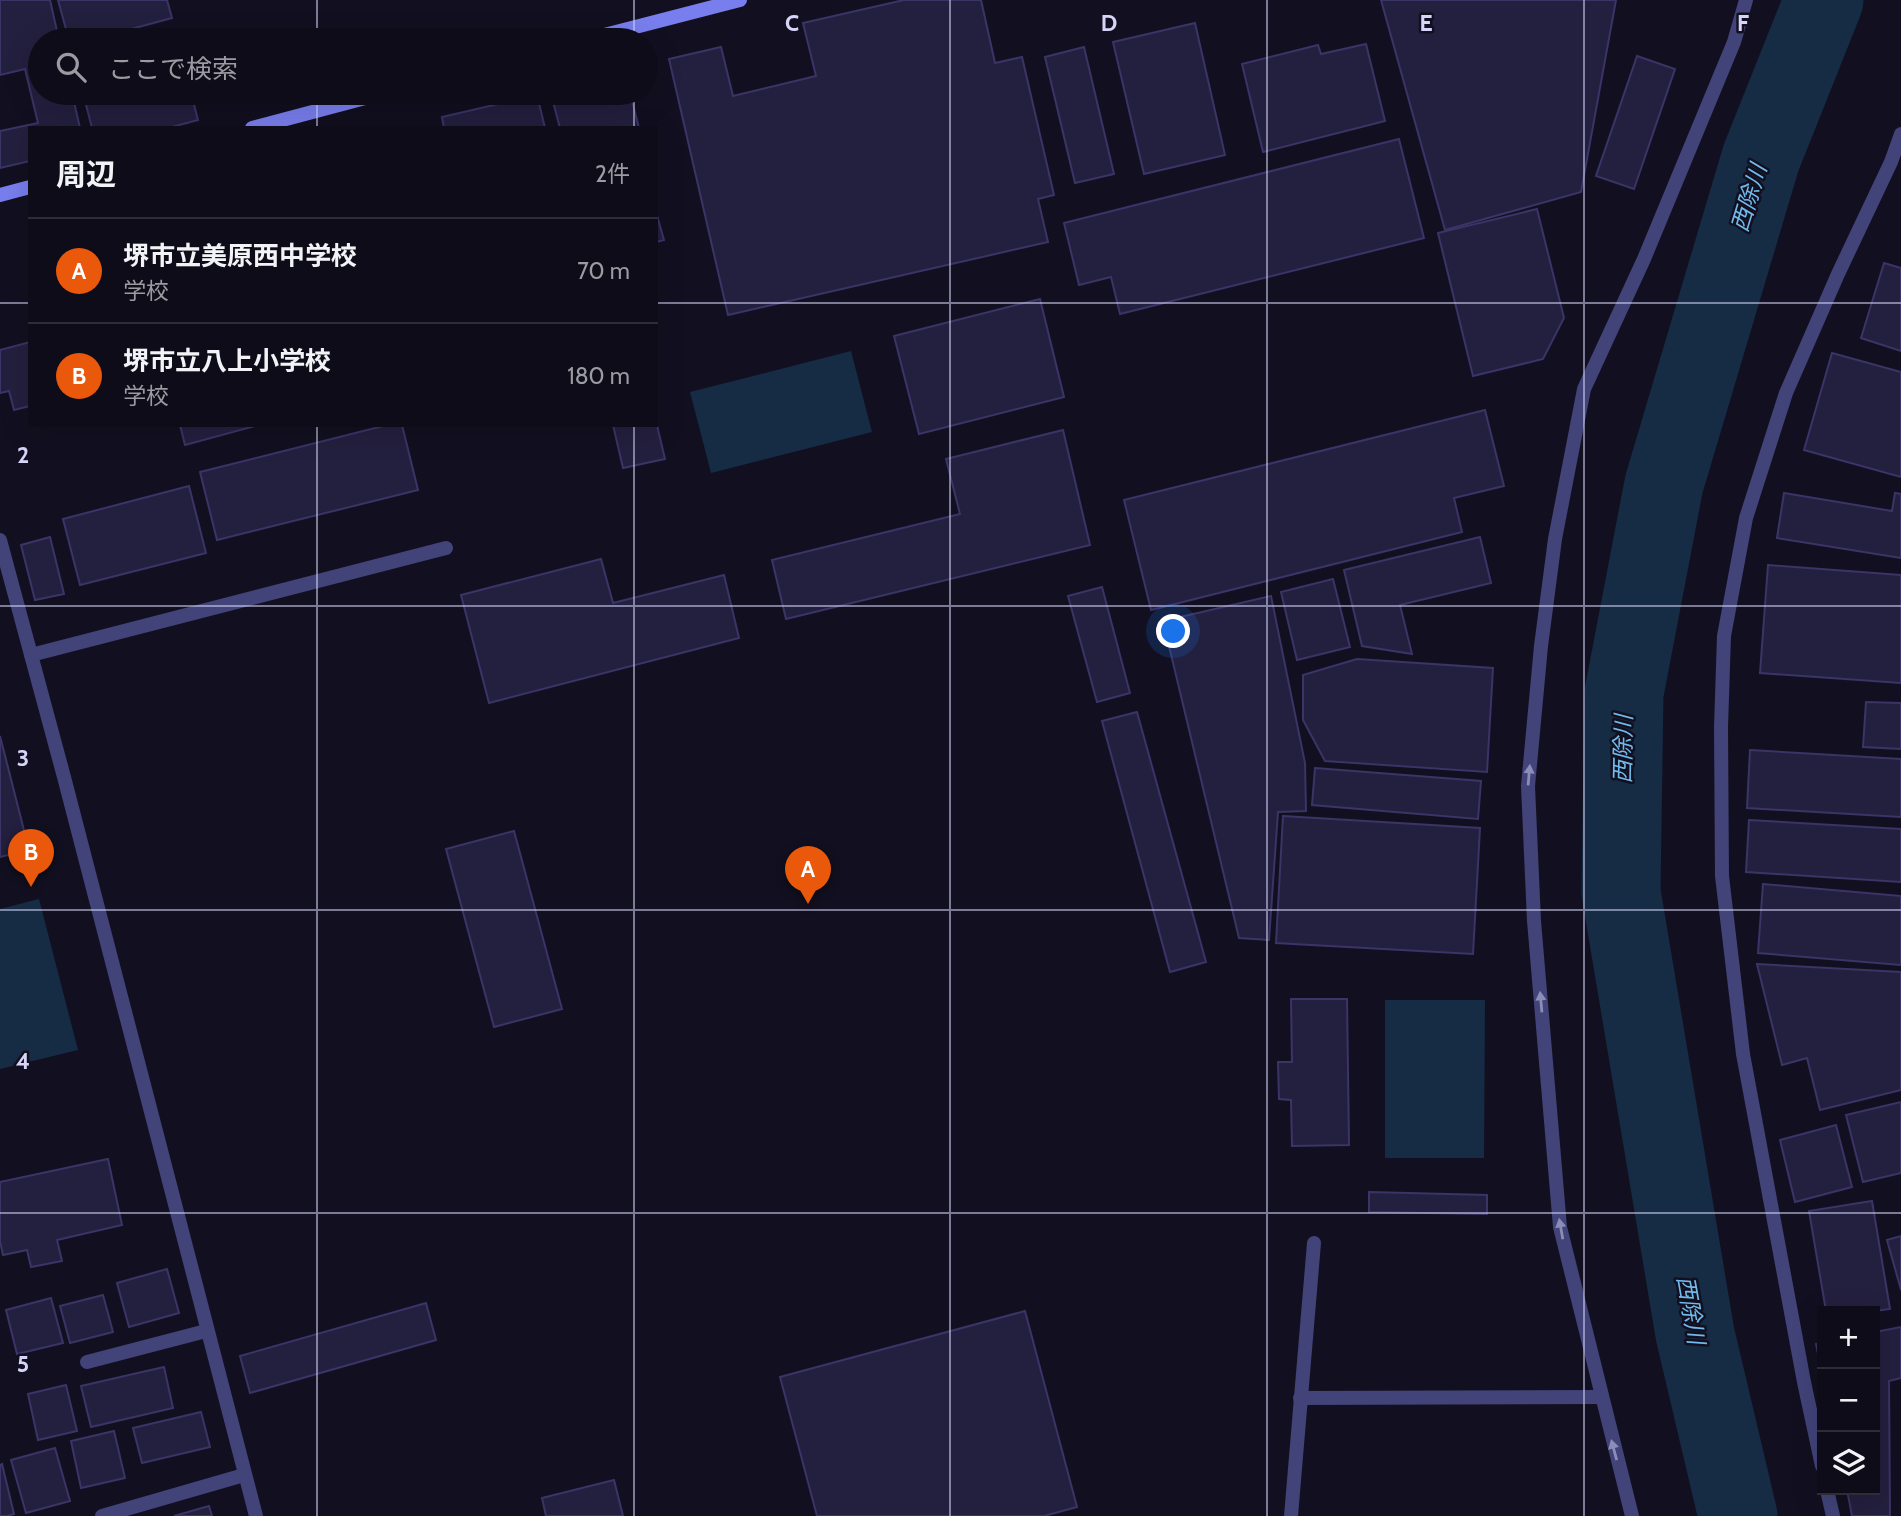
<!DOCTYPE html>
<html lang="ja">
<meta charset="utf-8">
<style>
:root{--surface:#0e0c18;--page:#171521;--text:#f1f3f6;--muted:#9b9ba2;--line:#2e2c37;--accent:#ea580c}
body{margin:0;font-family:Cabin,"Noto Sans JP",sans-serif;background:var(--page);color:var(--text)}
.controls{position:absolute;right:21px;bottom:21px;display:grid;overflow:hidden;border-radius:0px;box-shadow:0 7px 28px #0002}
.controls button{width:63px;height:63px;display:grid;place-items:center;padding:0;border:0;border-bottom:2px solid var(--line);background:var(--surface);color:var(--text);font:35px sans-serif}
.you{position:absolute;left:1174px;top:632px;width:24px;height:24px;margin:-18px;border:5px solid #fff;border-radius:50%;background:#1a73e8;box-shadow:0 0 0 10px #1a73e833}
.badge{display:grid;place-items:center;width:46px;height:46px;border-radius:50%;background:var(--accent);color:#fff;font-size:23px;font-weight:700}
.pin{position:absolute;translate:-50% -58px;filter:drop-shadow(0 2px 4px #0008)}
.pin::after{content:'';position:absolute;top:37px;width:24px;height:21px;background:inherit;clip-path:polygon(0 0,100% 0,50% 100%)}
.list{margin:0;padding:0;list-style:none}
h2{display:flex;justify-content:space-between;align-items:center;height:91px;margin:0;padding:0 28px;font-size:30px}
h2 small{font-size:23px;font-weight:400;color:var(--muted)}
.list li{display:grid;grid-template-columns:46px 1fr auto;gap:21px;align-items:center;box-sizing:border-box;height:105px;padding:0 28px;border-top:2px solid var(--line)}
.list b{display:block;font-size:26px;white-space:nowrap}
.list p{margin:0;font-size:23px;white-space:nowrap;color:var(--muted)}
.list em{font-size:23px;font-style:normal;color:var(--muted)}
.icon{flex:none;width:38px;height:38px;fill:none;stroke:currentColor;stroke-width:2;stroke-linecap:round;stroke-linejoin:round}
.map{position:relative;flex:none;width:1901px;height:1516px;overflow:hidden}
.search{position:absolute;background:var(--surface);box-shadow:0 7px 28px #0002;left:28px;top:28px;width:630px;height:77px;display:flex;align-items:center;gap:18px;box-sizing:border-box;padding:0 24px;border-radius:38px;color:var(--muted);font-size:26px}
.panel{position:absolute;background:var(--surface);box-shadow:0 7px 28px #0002;left:28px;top:126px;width:630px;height:301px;border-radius:0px}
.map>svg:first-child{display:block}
.water{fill:#162b44}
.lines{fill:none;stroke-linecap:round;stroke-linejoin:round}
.river{stroke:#162b44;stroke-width:79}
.building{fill:#231f3e;stroke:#3a3467;stroke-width:2}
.lane{stroke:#414379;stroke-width:14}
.street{stroke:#414379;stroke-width:14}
.secondary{stroke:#787eed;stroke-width:14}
.oneway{fill:#8c8cb9}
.grid{fill:none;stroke:#d6d5f9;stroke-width:2;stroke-opacity:0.55}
.labels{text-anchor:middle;stroke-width:5;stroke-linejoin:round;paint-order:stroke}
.water-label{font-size:23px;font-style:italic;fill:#70bbec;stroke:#121020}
.grid-label{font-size:23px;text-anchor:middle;font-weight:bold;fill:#d6d5f9;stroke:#121020;stroke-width:5;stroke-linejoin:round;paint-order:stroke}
</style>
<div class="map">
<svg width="1901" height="1516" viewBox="0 0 1901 1516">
<rect width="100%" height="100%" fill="#121020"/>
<g class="water">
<path d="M851,351L872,432L711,473L690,392Z"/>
<path d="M39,899L78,1050L0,1069V909Z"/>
<path d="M1385,1000H1485L1484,1158H1385Z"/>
</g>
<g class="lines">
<path class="river" d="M1738,1516L1695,1334L1621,892L1624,693L1664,484L1761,158L1824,0"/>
</g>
<g class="building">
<path d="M0,0H50L59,40H40V93H72L80,128H30V161L0,168V131L38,123L25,69L0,75Z"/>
<path d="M58,0H167L172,18L105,36L106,40H69Z"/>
<path d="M904,0H981L995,63L1022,57L1054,195L1038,199L1048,242L728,315L669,59L721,47L733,96L816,76L803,23Z"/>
<path d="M1381,0H1616L1581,192L1445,230Z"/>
<path d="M1195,23L1225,155L1144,174L1113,42Z"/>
<path d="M1366,44L1385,121L1263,152L1242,64L1318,45L1321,54Z"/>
<path d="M1084,47L1114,174L1075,183L1045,57Z"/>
<path d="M1637,56L1675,69L1634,189L1596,176Z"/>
<path d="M83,93H191L198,120L168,128H92Z"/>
<path d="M573,93H630L639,128H560L552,98Z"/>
<path d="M537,95L545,128H444L442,117Z"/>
<path d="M1399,139L1424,238L1120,314L1111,277L1079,285L1064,223Z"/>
<path d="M1537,209L1564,318L1543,359L1473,376L1438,233Z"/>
<path d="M656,212L664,240L656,242Z"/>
<path d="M1884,263L1901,268V351L1861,338Z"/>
<path d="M1040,299L1064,397L919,434L894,336Z"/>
<path d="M30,342V406L14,410L9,391L0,393V350Z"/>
<path d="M1832,353L1901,372V477L1804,450Z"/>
<path d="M1485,410L1504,486L1454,498L1462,532L1151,610L1124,500Z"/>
<path d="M656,421L665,459L623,468L613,425H656Z"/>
<path d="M180,425H259L185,445Z"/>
<path d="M387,425H402L418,490L217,540L200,472Z"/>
<path d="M1063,430L1090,545L786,619L772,560L960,514L946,459Z"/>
<path d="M189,486L206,553L80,585L63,519Z"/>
<path d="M1784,493L1892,511L1895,493L1901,494V558L1777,538Z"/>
<path d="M50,537L64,594L35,600L21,545Z"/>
<path d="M1480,537L1491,583L1400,605L1412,654L1362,646L1344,570Z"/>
<path d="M601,559L613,603L724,575L739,638L489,703L461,595Z"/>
<path d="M1768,565L1901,575V683L1760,673Z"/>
<path d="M1333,579L1350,647L1297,660L1281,592Z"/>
<path d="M1102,587L1130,693L1097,702L1068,596Z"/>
<path d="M1271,596L1305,763L1306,811L1278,812L1269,940L1239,938L1163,621Z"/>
<path d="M1357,659L1493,668L1487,772L1325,761L1303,720V675Z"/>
<path d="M1866,702L1901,703V749L1863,747Z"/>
<path d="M1137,712L1206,962L1170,972L1102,721Z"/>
<path d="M0,736L29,850L0,857Z"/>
<path d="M1750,750L1901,759V817L1747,808Z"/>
<path d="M1315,768L1481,781L1478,819L1312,805Z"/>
<path d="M1283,816L1480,828L1473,954L1276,943Z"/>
<path d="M1749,820L1901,829V882L1746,872Z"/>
<path d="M514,831L562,1009L494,1027L446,849Z"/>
<path d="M1763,884L1901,896V965L1758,953Z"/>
<path d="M1757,964L1901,972V1090L1820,1110L1807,1058L1782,1065Z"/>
<path d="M1291,999H1347L1349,1145L1292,1146L1291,1100L1279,1099L1278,1062H1292Z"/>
<path d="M1901,1102V1173L1863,1182L1846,1115Z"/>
<path d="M1836,1125L1852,1187L1795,1202L1780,1140Z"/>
<path d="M108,1159L122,1225L57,1240L62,1261L31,1267L27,1250L3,1255L0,1241V1182Z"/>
<path d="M1369,1192L1487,1195V1214L1369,1212Z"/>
<path d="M1872,1201L1890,1309L1875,1311H1826L1809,1211Z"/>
<path d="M1901,1236V1290L1887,1240Z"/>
<path d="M167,1269L179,1313L129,1327L117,1283Z"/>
<path d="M103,1295L113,1332L70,1343L60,1306Z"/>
<path d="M51,1298L63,1343L17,1354L6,1310Z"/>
<path d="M426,1303L436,1340L250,1393L240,1356Z"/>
<path d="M1025,1311L1077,1507L1044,1516H817L780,1377Z"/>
<path d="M1901,1327V1378L1889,1381L1890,1516H1852L1847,1490H1875V1332Z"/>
<path d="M1822,1343V1373L1816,1344Z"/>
<path d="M164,1367L173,1408L91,1427L81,1386Z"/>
<path d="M66,1385L77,1431L38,1440L28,1394Z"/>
<path d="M201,1412L210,1447L142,1463L133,1428Z"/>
<path d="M114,1431L125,1478L81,1488L71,1441Z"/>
<path d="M55,1448L70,1501L26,1513L11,1460Z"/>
<path d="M2,1464L14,1514L7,1516H0V1465Z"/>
<path d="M614,1480L623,1516H546L542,1498Z"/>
<path d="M209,1506L212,1516H174Z"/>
</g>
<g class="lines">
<path class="lane" d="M31,655L446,548"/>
<g class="street">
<path d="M0,540L64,777L256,1516"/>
<path d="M87,1362L206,1331"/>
<path d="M1300,1398L1601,1397"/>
<path d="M1822,1466L1804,1382L1743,1054L1722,876L1721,727L1724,636L1746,518L1786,393L1838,274L1891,162L1901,134"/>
<path d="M1827,1490L1833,1516"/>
<path d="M102,1516L244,1475"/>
<path d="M1291,1516L1314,1243"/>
<path d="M1632,1516L1560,1227L1534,921L1528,786L1541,646L1555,539L1584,389L1644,259L1734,42L1746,0"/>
</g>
<g class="secondary">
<path d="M585,40L740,0"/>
<path d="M252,128L384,93"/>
<path d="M0,195L30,187"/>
</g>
</g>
<defs><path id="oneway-solid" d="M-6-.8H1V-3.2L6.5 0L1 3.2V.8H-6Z" transform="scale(1.75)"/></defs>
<g class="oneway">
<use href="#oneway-solid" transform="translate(1529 775) rotate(-85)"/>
<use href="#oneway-solid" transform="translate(1541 1002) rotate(-95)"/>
<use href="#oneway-solid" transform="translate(1561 1229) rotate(-100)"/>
<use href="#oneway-solid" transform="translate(1614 1450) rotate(-105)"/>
</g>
<path class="grid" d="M317,0V40M634,0V40M950,0V1516M1267,0V1516M1584,0V1516M317,93V128M634,93V128M0,303H30M656,303H1901M317,425V1516M634,425V1516M0,606H1901M0,910H1901M0,1213H1901"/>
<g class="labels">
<g class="water-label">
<text transform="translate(1749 198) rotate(-73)" y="8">西除川</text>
<text transform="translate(1623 749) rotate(-89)" y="8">西除川</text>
<text transform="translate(1691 1310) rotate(80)" y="8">西除川</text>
</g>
</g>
<g class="grid-label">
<text x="792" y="31">C</text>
<text x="1109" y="31">D</text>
<text x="1426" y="31">E</text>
<text x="1743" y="31">F</text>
<text x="23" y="463">2</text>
<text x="23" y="766">3</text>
<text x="23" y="1069">4</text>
<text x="23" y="1372">5</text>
</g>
</svg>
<div class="controls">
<button>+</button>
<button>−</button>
<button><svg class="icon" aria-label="layers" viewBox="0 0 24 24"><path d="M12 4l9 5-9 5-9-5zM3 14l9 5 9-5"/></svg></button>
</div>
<div class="you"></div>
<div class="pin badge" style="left:808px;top:904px">A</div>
<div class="pin badge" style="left:31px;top:887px">B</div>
<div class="search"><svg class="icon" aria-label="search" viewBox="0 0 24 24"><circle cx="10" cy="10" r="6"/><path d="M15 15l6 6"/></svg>ここで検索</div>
<section class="panel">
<h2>周辺<small>2件</small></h2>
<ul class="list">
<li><span class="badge">A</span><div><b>堺市立美原西中学校</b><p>学校</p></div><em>70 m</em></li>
<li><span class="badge">B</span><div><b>堺市立八上小学校</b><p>学校</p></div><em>180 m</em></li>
</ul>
</section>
</div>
